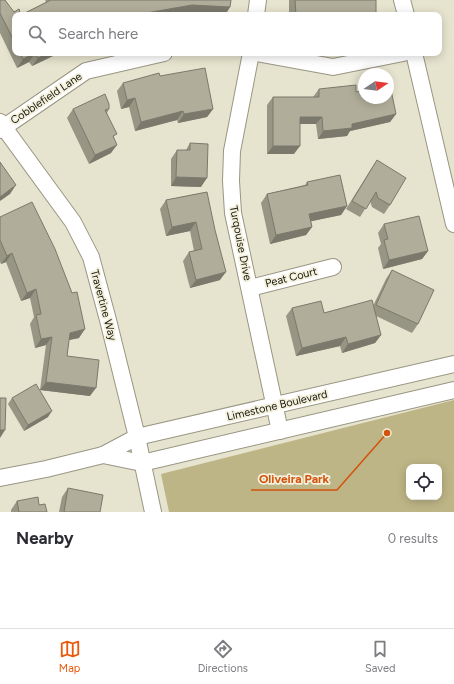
<!DOCTYPE html>
<style>
:root{--surface:#fff;--page:#f7f7f7;--text:#2b2b33;--muted:#7c7c81;--line:#e1e1e2;--accent:#ea580c}
body{margin:0;font-family:Figtree,sans-serif;background:var(--page);color:var(--text)}
.controls{position:absolute;right:12px;bottom:12px;display:grid;overflow:hidden;border-radius:8px;box-shadow:0 2px 10px #0003}
.controls button{width:36px;height:36px;display:grid;place-items:center;padding:0;border:0;border-bottom:1px solid var(--line);background:var(--surface);color:var(--text);font:20px sans-serif}
.compass{position:absolute;left:358px;top:68px;width:36px;height:36px;border-radius:50%;background:var(--surface);box-shadow:0 2px 10px #0003;rotate:77deg}
.list{margin:0;padding:0;list-style:none}
h2{display:flex;justify-content:space-between;align-items:center;height:52px;margin:0;padding:0 16px;font-size:17px}
h2 small{font-size:13px;font-weight:400;color:var(--muted)}
.icon{flex:none;width:22px;height:22px;fill:none;stroke:currentColor;stroke-width:2;stroke-linecap:round;stroke-linejoin:round}
.map{position:relative;flex:none;width:454px;height:512px;overflow:hidden}
.search{position:absolute;background:var(--surface);box-shadow:0 2px 10px #0003;left:12px;right:12px;top:12px;height:44px;display:flex;align-items:center;gap:10px;box-sizing:border-box;padding:0 14px;border-radius:8px;color:var(--muted);font-size:15px}
.sheet{height:116px;background:var(--surface)}
nav{display:flex;justify-content:space-around;align-items:center;box-sizing:border-box;height:56px;border-top:1px solid var(--line);background:var(--surface);font-size:11px;color:var(--muted)}
nav a{display:grid;justify-items:center;gap:2px}
nav .on{color:var(--accent)}
.map>svg:first-child{display:block}
.green{fill:#beb586;fill-rule:evenodd}
.lines{fill:none;stroke-linecap:round;stroke-linejoin:round}
.street-casing{stroke:#999683;stroke-width:18}
.street{stroke:#fff;stroke-width:16}
.wall{fill:#979584}
.shaded-wall{fill:#7b796c}
.building{fill:#b0ad9a;stroke:#7b796c}
.labels{text-anchor:middle;stroke-width:3.5;stroke-linejoin:round;paint-order:stroke}
.street-label{font-size:11px;fill:#18160f;stroke:#f3f0db}
.leader{fill:none;stroke:#d3520c;stroke-width:1.5}
.callout-dot{fill:#d3520c;stroke:#f3f0db;stroke-width:1.5}
.callout-label{font-size:12px;text-anchor:middle;font-weight:bold;fill:#d3520c;stroke:#f3f0db;stroke-width:3.5;stroke-linejoin:round;paint-order:stroke}
</style>
<div class="map">
<svg width="454" height="512" viewBox="0 0 454 512">
<rect width="100%" height="100%" fill="#e6e3ce"/>
<path class="green" d="M454,400V512H169L161,474ZM409,467H439V497H409Z"/>
<g class="lines">
<defs>
<g id="street">
<path d="M402,0L406,15"/>
<path d="M256,15L258,0"/>
<path d="M251,53L232,151L231,181L233,213L280,431"/>
<path d="M256,53L333,67L403,53"/>
<path d="M414,53L454,224"/>
<path d="M0,122L73,222L91,257L108,320L137,437L153,512"/>
<path d="M0,130L86,71L164,53"/>
<path d="M250,288L333,267"/>
<path d="M103,455L142,463L454,390"/>
<path d="M0,478L46,469L103,455L137,437L454,364"/>
</g>
</defs>
<use href="#street" class="street-casing"/>
<use href="#street" class="street"/>
</g>
<g class="wall">
<path d="M0,0L14,12L21,15L46,2L45,0H231L230,7L225,15L186,14L179,15H15V53H55L53,56L32,66L29,62L17,68L0,33Z"/>
<rect x="289" y="0" width="87" height="15"/>
<path d="M160,76L213,109L207,117L178,123L177,120L135,131L129,107L121,109L117,91L123,83Z"/>
<path d="M319,89L356,92L396,114L390,122L350,131L347,136L318,139L316,124H300L294,154H267V105L273,97H313Z"/>
<path d="M73,109H109L107,113L114,138L111,153L89,164L67,118Z"/>
<path d="M190,143L201,187L171,186V159L177,150H186Z"/>
<path d="M377,160L390,205L384,214L372,207L370,201L360,217L346,209L371,169Z"/>
<path d="M307,182L347,206L341,215L311,221L312,227L306,235L270,244L261,203L267,194L305,185Z"/>
<path d="M207,192L220,280L190,288L183,261L189,252L194,251L190,231L166,236L160,209L166,200Z"/>
<path d="M0,217L79,338L69,340L67,356L90,396L40,390L46,345L35,348L30,324L34,317L30,298L21,301L6,262L1,264L0,262Z"/>
<path d="M384,224L428,251L422,259L383,269L378,248L381,244L378,233Z"/>
<path d="M392,270L418,324L412,333L376,316L381,335L375,343L342,353L340,346L296,356L286,316L292,308L324,313L373,306L386,279Z"/>
<path d="M12,398L48,417L24,431L8,404Z"/>
<path d="M68,488L100,512H59L62,497Z"/>
<path d="M17,501L39,505L47,512H11V510Z"/>
</g>
<g class="shaded-wall">
<path d="M192,5L230,7L225,15L186,14L179,15H135Z"/>
<path d="M35,53L29,62L17,68L23,59Z"/>
<path d="M48,53H55L53,56L32,66L38,58Z"/>
<path d="M135,98L129,107L121,109L127,100Z"/>
<path d="M213,109L207,117L178,123L184,114Z"/>
<path d="M183,111L177,120L135,131L141,122Z"/>
<path d="M396,114L390,122L350,131L347,136L318,139L323,131L352,124Z"/>
<path d="M300,117H322L316,124H294Z"/>
<path d="M117,145L111,153L89,164L95,155Z"/>
<path d="M273,146H300L294,154H267Z"/>
<path d="M176,177L207,178L201,187L171,186Z"/>
<path d="M16,185L10,194L0,201V197Z"/>
<path d="M347,206L341,215L303,223L309,214Z"/>
<path d="M196,222L190,231L166,236L172,227Z"/>
<path d="M312,227L306,235L270,244L276,235Z"/>
<path d="M428,251L422,259L383,269L389,260Z"/>
<path d="M12,253L6,262L1,264L7,256Z"/>
<path d="M226,272L220,280L190,288L196,280Z"/>
<path d="M36,289L30,298L21,301L27,293Z"/>
<path d="M85,329L79,338L64,341L70,333Z"/>
<path d="M381,335L375,343L342,353L348,344Z"/>
<path d="M52,337L46,345L35,348L41,339Z"/>
<path d="M346,337L340,346L296,356L302,348Z"/>
<path d="M46,382L96,388L90,396L40,390Z"/>
<path d="M52,411L48,417L24,431L28,425Z"/>
<path d="M0,430H5L0,438Z"/>
</g>
<g class="building">
<path d="M0,0H5L14,12L19,9L21,15L51,0H231L230,7L192,5L135,15H15V43L0,13Z"/>
<path d="M295,0H376V15H296Z"/>
<path d="M20,53H48L38,58L35,53L23,59Z"/>
<path d="M205,68L213,109L184,114L183,111L141,122L135,98L127,100L123,83L159,73L160,76Z"/>
<path d="M356,85V92L364,90V98H388V85H390L396,114L352,124V128L323,131L322,117H300V146H273V97H319V89Z"/>
<path d="M105,94L109,104V109L105,110L117,134L113,136L117,145L95,155L73,109Z"/>
<path d="M190,143L208,144L207,178L176,177L177,150H190Z"/>
<path d="M377,160L406,178L390,205L378,198L376,192L366,209L352,201Z"/>
<path d="M0,162L16,185L0,197Z"/>
<path d="M340,175L347,206L309,214L312,227L276,235L267,194L308,185L307,182Z"/>
<path d="M207,192L215,230L226,272L196,280L189,252L202,249L196,222L172,227L166,200Z"/>
<path d="M32,202L55,249L72,293L77,292L85,329L70,333L67,356L99,360L96,388L46,382L52,337L41,339L36,315L41,314L36,289L27,293L12,253L7,256L0,240V217Z"/>
<path d="M419,216L428,251L389,260L384,240L388,239L384,224Z"/>
<path d="M392,270L434,290L418,324L376,305Z"/>
<path d="M372,300L381,335L348,344L346,337L302,348L292,308L321,301L324,313Z"/>
<path d="M36,384L52,411L28,425L12,398Z"/>
<path d="M0,398H6L5,430H0Z"/>
<path d="M68,488L103,495L100,512H64Z"/>
<path d="M38,497L39,505L45,504L47,512H19L17,501Z"/>
</g>
<g class="labels">
<g class="street-label">
<text transform="translate(46 98) rotate(-34)" y="4">Cobblefield Lane</text>
<text transform="translate(241 243) rotate(79)" y="4">Turqouise Drive</text>
<text transform="translate(291 277) rotate(-14)" y="4">Peat Court</text>
<text transform="translate(104 305) rotate(75)" y="4">Travertine Way</text>
<text transform="translate(277 405) rotate(-13)" y="4">Limestone Boulevard</text>
</g>
</g>
<path class="leader" d="M387 433L337 490H251"/>
<circle class="callout-dot" cx="387" cy="433" r="4"/>
<g class="callout-label">
<text x="294" y="483">Oliveira Park</text>
</g>
</svg>
<div class="controls">
<button><svg class="icon" aria-label="locate" viewBox="0 0 24 24"><circle cx="12" cy="12" r="6"/><path d="M12 2v4M12 18v4M2 12h4M18 12h4"/></svg></button>
</div>
<svg class="compass" viewBox="-18 -18 36 36"><path d="M0-13l5 13h-10z" fill="#e53935"/><path d="M0 13l5-13h-10z" fill="#7c7c81"/></svg>
<div class="search"><svg class="icon" aria-label="search" viewBox="0 0 24 24"><circle cx="10" cy="10" r="6"/><path d="M15 15l6 6"/></svg>Search here</div>
</div>
<section class="sheet">
<h2>Nearby<small>0 results</small></h2>
<ul class="list">
</ul>
</section>
<nav>
<a class="on"><svg class="icon" aria-label="map" viewBox="0 0 24 24"><path d="M3 6l6-2 6 2 6-2v14l-6 2-6-2-6 2zM9 4v14M15 6v14"/></svg>Map</a>
<a><svg class="icon" aria-label="directions" viewBox="0 0 24 24"><path d="M12 3l9 9-9 9-9-9zM9 14v-3h6M13 9l2 2-2 2"/></svg>Directions</a>
<a><svg class="icon" aria-label="saved" viewBox="0 0 24 24"><path d="M7 4h10v16l-5-4-5 4z"/></svg>Saved</a>
</nav>
